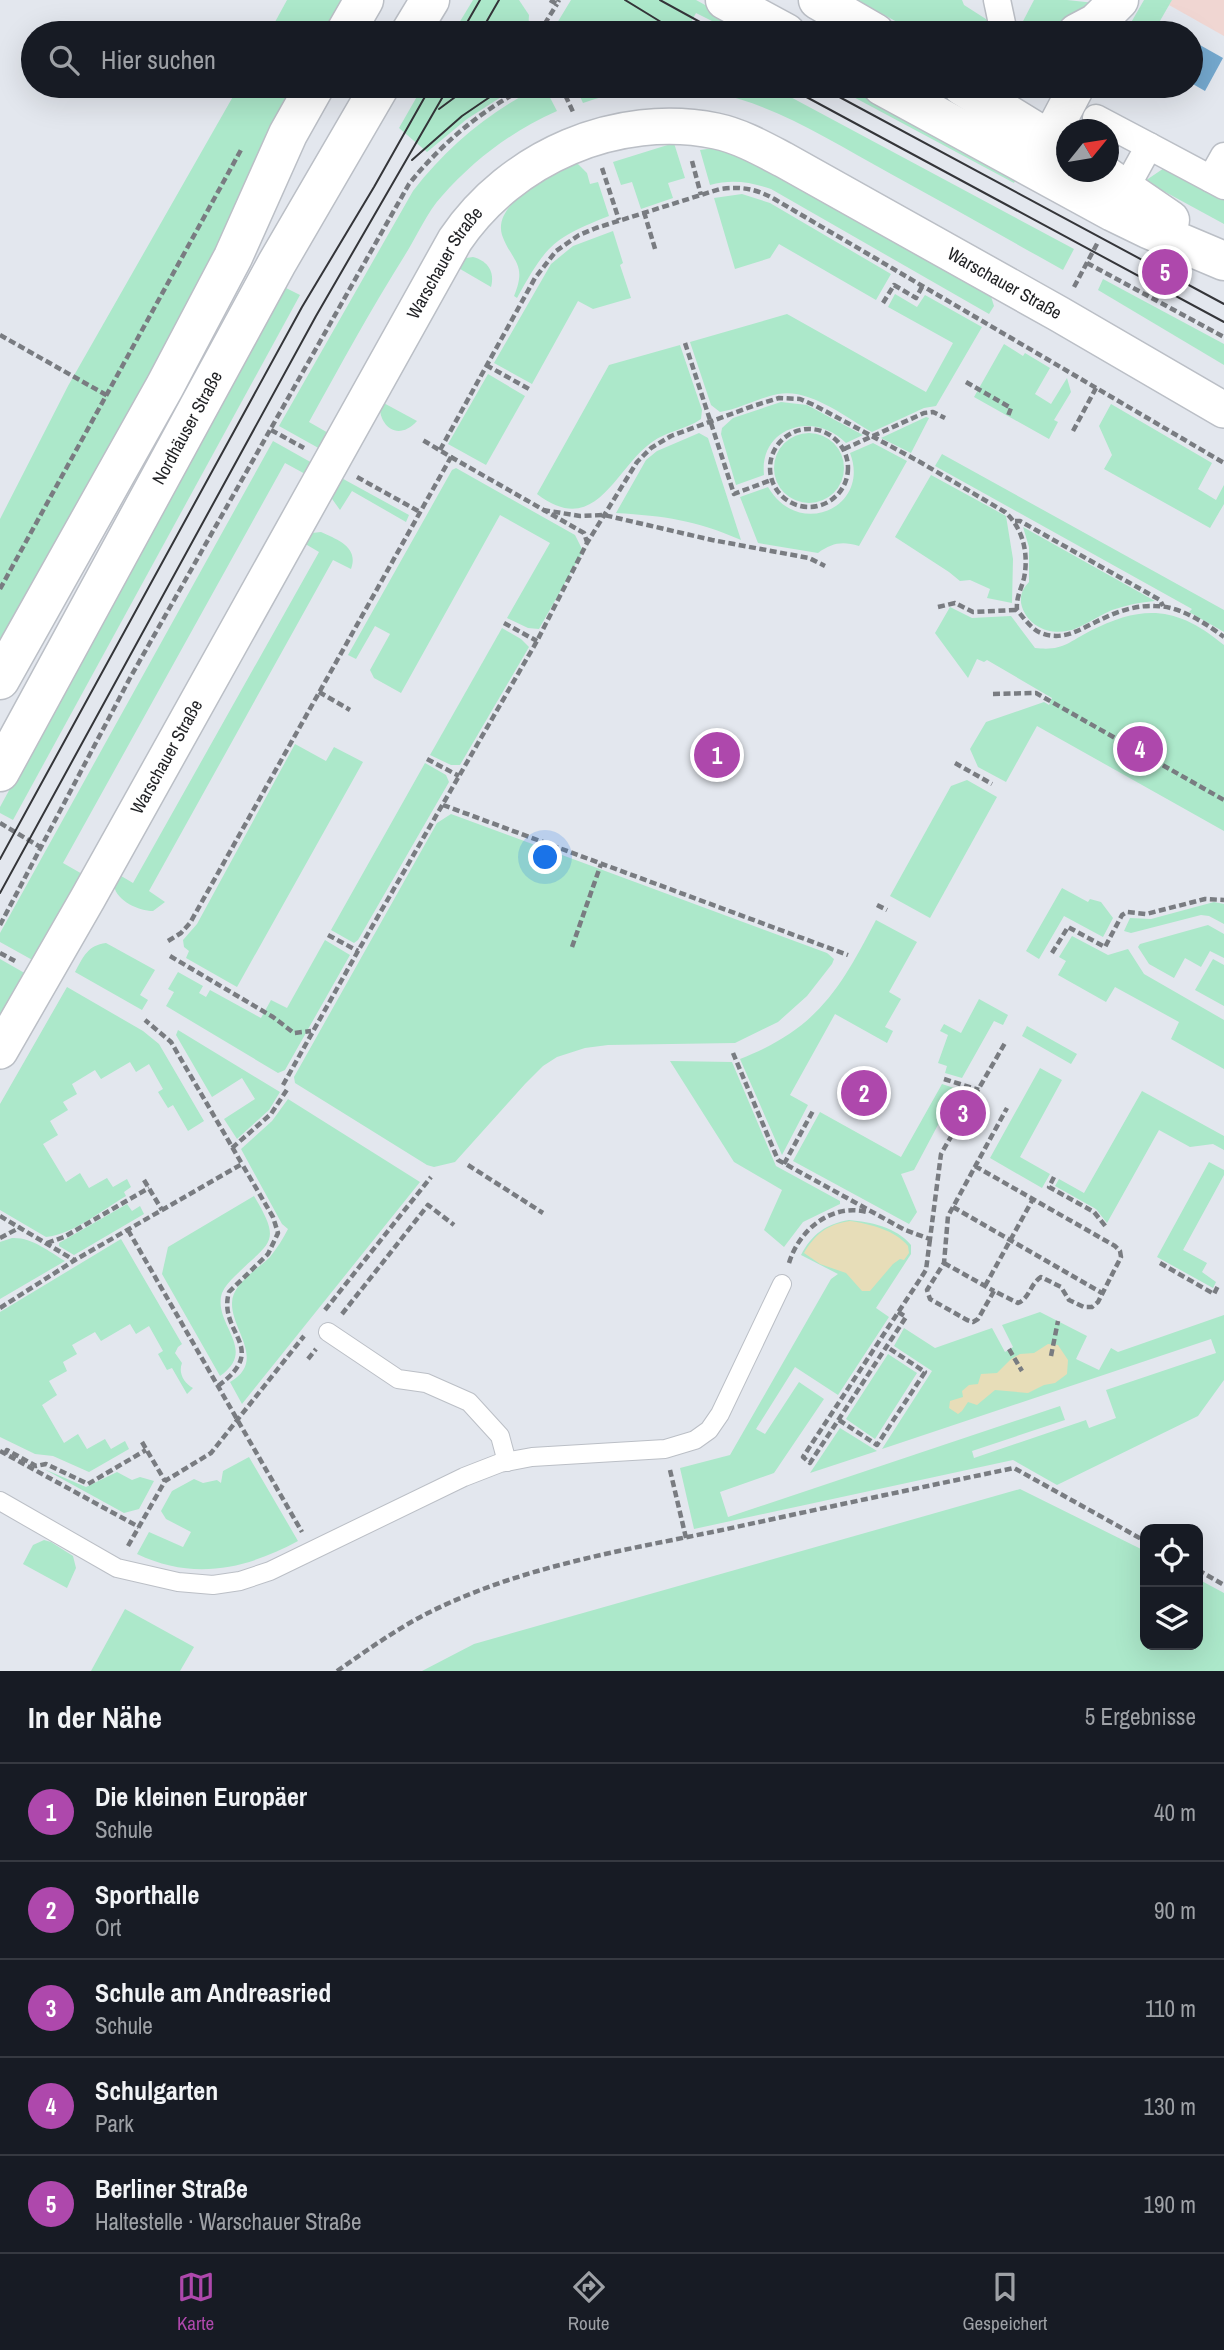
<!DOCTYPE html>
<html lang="de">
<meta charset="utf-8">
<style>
:root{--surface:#171b24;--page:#242831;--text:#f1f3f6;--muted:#9ea1a6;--line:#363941;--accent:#ae48ac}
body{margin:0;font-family:"Archivo Narrow",sans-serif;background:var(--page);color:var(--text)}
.controls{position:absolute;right:21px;bottom:21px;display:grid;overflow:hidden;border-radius:14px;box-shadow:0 7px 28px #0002}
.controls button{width:63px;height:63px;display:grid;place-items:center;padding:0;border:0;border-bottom:2px solid var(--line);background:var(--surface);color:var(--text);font:35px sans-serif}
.compass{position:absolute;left:1056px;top:119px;width:63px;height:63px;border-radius:50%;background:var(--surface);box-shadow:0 7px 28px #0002;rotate:60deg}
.you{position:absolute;left:546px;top:858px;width:24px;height:24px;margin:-18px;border:5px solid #fff;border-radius:50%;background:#1a73e8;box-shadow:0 0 0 10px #1a73e833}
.badge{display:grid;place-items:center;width:46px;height:46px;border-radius:50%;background:var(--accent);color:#fff;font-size:23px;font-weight:700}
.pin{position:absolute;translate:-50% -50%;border:4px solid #fff;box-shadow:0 2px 7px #0006}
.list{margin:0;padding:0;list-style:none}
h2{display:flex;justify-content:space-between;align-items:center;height:91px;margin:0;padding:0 28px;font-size:30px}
h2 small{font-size:23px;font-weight:400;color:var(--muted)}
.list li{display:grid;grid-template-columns:46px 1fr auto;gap:21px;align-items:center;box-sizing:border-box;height:98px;padding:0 28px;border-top:2px solid var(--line)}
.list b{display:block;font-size:26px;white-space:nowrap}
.list p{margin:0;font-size:23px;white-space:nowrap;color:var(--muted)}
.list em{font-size:23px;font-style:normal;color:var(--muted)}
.icon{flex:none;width:38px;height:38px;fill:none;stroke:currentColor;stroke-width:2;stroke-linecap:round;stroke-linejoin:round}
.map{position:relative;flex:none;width:1224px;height:1671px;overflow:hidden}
.search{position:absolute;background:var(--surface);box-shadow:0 7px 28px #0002;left:21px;right:21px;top:21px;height:77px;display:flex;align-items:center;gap:18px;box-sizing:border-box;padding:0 24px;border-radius:38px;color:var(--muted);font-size:26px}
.sheet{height:581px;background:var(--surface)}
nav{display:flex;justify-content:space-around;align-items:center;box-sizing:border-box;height:98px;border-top:2px solid var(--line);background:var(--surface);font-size:19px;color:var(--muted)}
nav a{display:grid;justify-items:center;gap:4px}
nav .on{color:var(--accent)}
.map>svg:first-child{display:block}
.commercial{fill:#f0d6d2}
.green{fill:#ace8ca}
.sand{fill:#e7ddb8}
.water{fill:#74a8ce}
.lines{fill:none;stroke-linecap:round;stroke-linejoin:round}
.service-casing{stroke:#bbbfc6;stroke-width:20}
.pedestrian-casing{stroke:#bbbfc6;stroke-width:29}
.minor-casing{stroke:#bbbfc6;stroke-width:38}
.tertiary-casing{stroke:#bbbfc6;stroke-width:41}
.secondary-casing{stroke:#bbbfc6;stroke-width:41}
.path{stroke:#797c81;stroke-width:4.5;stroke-dasharray:7 3.5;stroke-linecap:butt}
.service{stroke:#fff;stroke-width:18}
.pedestrian{stroke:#fff;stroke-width:26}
.minor{stroke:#fff;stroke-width:35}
.tertiary{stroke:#fff;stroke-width:38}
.secondary{stroke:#fff;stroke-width:38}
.tram{stroke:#343539;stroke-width:2}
.labels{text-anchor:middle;stroke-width:5;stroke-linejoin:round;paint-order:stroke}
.street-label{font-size:18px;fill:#1f2023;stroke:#e3e7ee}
</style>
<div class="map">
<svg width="1224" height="1671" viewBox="0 0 1224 1671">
<rect width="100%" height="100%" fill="#e3e7ee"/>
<path class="commercial" d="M1172,0H1224V36L1169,5Z"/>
<g class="green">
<path d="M287,0H346L327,33H269Z"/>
<path d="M473,0H519L529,15L528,33H453Z"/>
<path d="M571,0H696L729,18L724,27L696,13L685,33H551Z"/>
<path d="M857,0H962L964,5L989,21L994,33H917Z"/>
<path d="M1034,0H1067L1095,3C1068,31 1063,33 1025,33L1021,25Z"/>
<path d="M1144,0H1172L1153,33H1125Z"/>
<path d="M239,86H296L242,190L200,283L0,648V519L68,386Z"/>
<path d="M423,86H518L467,119L427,152L399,128Z"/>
<path d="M541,86H544L557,111C512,131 475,159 442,196C427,212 417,236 405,255C371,309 340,366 309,422L330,434L322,450L279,426L413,191C448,146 490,111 541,86Z"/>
<path d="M575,86H770L1074,249L1063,270C1006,238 949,206 891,174C787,116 707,60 583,103Z"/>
<path d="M833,86H856L1019,173L1014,183Z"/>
<path d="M674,143L685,178L668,183L673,198L641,209L632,182L621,185L613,162Z"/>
<path d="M714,148L728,149L989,290L994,306L989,314L771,189C750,182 732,179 710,185L700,150Z"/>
<path d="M576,162L587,173L590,184L598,182L609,216C552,238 546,246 517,298L514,296C528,263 511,261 502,235C492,202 554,173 576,162Z"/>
<path d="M1173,162L1193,182L1224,200V224L1145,181Z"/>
<path d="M742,194L770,203L891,274L876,300L779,244L770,258L735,269L714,198Z"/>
<path d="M613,231L623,263L620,265L631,298L593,309L578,301L532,384L494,363L551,264L573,246Z"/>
<path d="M473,257C488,261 495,272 491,287L455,266L466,258Z"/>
<path d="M1103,279L1224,344V365L1098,290Z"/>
<path d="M286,288L300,295L13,820L0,813V807L258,333Z"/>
<path d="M895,294L917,307L925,295L982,327L936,406L924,408L872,432C845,417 810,388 778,394C758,398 740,409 720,412L711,405L690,342L787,314L926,392L953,343L888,307Z"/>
<path d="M1004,344L1023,356L1025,353L1050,368L1035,394L1051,404L1067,378L1071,392L1054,420L1058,422L1049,439L974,397Z"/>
<path d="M680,345L702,410L701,419C687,429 667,431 652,442C614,469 596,539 537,494L609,365Z"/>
<path d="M488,374L525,396L486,465L448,444Z"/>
<path d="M380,401L417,421C397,443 377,425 380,401Z"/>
<path d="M781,402L807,405L863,435L846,443C814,410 759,427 764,475L736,485L721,434L722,428L733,418Z"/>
<path d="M1111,404L1212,463L1198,489L1216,500L1224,485V504L1210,528L1104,469L1112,455L1099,426Z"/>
<path d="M926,417L929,418L911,453L881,438Z"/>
<path d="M699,433L708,438L741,540C695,520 665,516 616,513L646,460L657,451Z"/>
<circle cx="809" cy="468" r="35"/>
<path d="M273,441L314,464L307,475L285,463L63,863L84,875L36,962L0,942V933Z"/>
<path d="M873,443L907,461L859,546C842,541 832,543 818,553L758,543L740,497L768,487C799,540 871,507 850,453Z"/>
<path d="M942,454L1224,610V632L1189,612L1192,609L935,466Z"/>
<path d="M456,468L575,535L583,551L539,629L528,628L507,618L550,543L500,515L401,693L374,678L370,670L390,634L375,626L356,659L348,655L452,470Z"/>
<path d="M336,475L409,515L406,522L352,491L340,510L330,496Z"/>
<path d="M931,475L1006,516L1013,559L1012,603L987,598L990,589L970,580L960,581L949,572L895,537Z"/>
<path d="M1023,527L1155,601C1140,602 1127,605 1112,610C1100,615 1089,623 1077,628C1056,637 1030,630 1022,607C1019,597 1022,589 1029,582V547Z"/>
<path d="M321,532C338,540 359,547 351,569L333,560L149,891L165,902L153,911C139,911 117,901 114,886C114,885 116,874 116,873L133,883L319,552L302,542L312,533Z"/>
<path d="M950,607L972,618L1011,616L1035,648C1063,651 1067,643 1090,631C1143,604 1177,606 1224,645V831L1037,726L1006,782L978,767L970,749L986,722L1044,702L1049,705L1052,698L987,660L984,662L977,659L968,678L935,633Z"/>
<path d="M502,628L521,639L529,647L460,765H451L430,755Z"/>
<path d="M295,744L326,761L334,747L363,762L237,987L186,958L189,951L184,947L183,940L197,924Z"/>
<path d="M425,763L446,775L449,782L358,940L354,943L331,930Z"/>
<path d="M967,780L997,797L930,918L890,896L951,786Z"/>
<path d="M451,814L827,953L834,959L832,964L807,996L778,1022L735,1043L608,1045L585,1048L557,1057L543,1066L525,1084L455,1162L434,1167L427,1165L295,1083L294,1077L437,823Z"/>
<path d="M1062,888L1088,902L1090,899L1101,902L1113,918L1103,937L1064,916L1039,959L1026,951Z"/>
<path d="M1214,902L1224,904V924L1209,916L1201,915L1131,933L1124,931L1130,918L1151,919Z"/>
<path d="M876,920L917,942L889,992L901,999L885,1027L893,1031L887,1043L835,1014L790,1095L808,1105L782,1155L740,1059C817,1029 840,989 876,920Z"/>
<path d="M1208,925L1224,934V958L1210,951L1201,967L1185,958L1174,978L1149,964L1138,947L1140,944Z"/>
<path d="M1072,936L1108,955L1128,949L1144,974L1224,1020V1069L1171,1039L1179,1022L1115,987L1106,1002L1058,975L1066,961L1059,957Z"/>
<path d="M325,940L350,955L285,1070L278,1073L166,1006L174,992L168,989L178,972L203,986L199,993L206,997L210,990L261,1018L271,1000L287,1008Z"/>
<path d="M106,943L155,970L140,995L148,1000L142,1010L75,972C83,957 88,945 106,943Z"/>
<path d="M0,959L28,975L0,1022Z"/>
<path d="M1213,959L1224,965V1006L1195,990Z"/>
<path d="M67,987L143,1031L159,1044L204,1121L188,1131L173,1105L168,1108L158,1092L163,1089L149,1064L136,1072L130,1062L101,1079L95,1070L72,1084L77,1094L63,1102L68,1110L50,1121L58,1135L43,1144L66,1182L80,1173L89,1188L107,1178L113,1187L127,1179L131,1187L124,1192L126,1196C102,1210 74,1234 46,1237L0,1210V1104Z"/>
<path d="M979,999L1008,1015L1003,1025L994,1021L962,1078L945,1073L947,1066L938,1063L948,1035L940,1031L944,1024L961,1033Z"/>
<path d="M1027,1026L1077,1054L1071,1064L1022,1036Z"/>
<path d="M178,1030L280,1092L269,1110L237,1139L224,1119L255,1099L242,1078L212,1097L176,1035Z"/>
<path d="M670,1061L732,1062L776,1166L840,1201V1204L803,1222L784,1247L764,1230L782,1190L734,1162Z"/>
<path d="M1040,1068L1062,1080L1020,1157L1050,1174L1042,1188L990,1158Z"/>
<path d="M942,1084L957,1089L914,1170L901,1174L917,1212L909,1224L793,1161L820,1112L901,1157Z"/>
<path d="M1142,1091L1224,1136V1150L1213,1144L1190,1147L1159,1130L1107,1223L1096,1209L1055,1186L1059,1179L1084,1193Z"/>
<path d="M288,1099L420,1182L242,1404L230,1382C267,1361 231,1330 232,1303C232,1284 258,1269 270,1257C277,1248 283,1239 288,1229L282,1224L241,1149L272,1121Z"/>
<path d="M1209,1162L1224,1170V1175L1183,1250L1207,1263L1202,1272L1216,1282L1213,1288L1157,1257Z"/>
<path d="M254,1196C283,1244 270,1241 235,1276C230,1281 225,1286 222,1293C212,1324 259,1349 220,1376L162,1274L168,1247Z"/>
<path d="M127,1204L132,1211L140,1206L144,1214L74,1255L59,1246V1243Z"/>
<path d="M849,1220C871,1222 896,1227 911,1245V1254L876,1308L889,1317L838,1395L795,1367L756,1429L765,1434L799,1382L824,1399L774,1473L720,1492L728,1517L1060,1406L1065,1420L972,1451L974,1458L1086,1420L1089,1428L1116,1418L1106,1390L1216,1353L1211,1339L882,1449L932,1371L894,1346L904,1328L935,1348L992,1328L1005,1352L1013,1347L1002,1325L1040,1312L1087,1336L1076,1359L1099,1370L1111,1348L1118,1352L1224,1315V1380L1198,1416L1057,1485L1013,1460L694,1529L680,1468L730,1455L831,1279L838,1274L801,1255C812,1234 826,1224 849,1220Z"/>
<path d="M12,1238C32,1237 48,1251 65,1261L0,1299V1242Z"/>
<path d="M121,1239L182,1344L178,1347L175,1353L182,1363C178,1373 184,1383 193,1388L187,1394L172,1368L167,1370L158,1354L163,1351L149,1326L136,1334L130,1324L101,1341L95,1332L72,1345L77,1354L63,1362L67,1371L49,1381L57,1395L42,1405L64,1443L78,1434L87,1449L105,1439L111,1449L125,1441L129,1449L89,1472L53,1456L35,1454L0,1437V1312Z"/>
<path d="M888,1354L917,1373L875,1439L846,1419Z"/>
<path d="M840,1428L877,1451L810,1473Z"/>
<path d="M249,1457L298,1541C246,1569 194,1581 137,1554L149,1532L183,1547L191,1532L166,1519L161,1511L172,1491L194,1479L203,1483L217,1480L221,1483L223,1471Z"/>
<path d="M44,1469L86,1487L117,1472L132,1480L140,1477L154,1481L139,1509L124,1513Z"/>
<path d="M1020,1489L1145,1551V1645H1198V1579L1224,1593V1671H422L474,1644Z"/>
<path d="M44,1540L51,1542L73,1556L76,1568L67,1588L23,1564L33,1545Z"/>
<path d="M125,1609L194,1647L180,1671H91Z"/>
</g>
<g class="sand">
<path d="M850,1221C870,1224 895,1230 908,1246L909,1253L904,1260L900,1259L893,1264L870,1291H862L846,1273L820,1264L804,1253C815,1234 828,1224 850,1221Z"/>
<path d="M1048,1344L1058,1345L1068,1360L1067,1374L1055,1383L1044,1385L1028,1393L995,1390L977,1405L968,1402L962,1411L958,1414L949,1408L950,1401L963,1397L962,1391L969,1385L978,1384L981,1374L997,1373L1011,1359L1020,1354L1034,1353Z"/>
</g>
<path class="water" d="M1191,40L1223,58L1205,91L1191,83Z"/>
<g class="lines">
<defs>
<g id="service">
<path d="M328,1332L398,1379L426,1383L469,1402L500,1436L507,1462"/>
<path d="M0,1501L117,1568L178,1582L213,1585L240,1581L270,1571L464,1477L500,1463L532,1457L665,1449L695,1440L709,1430L720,1414L782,1284"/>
</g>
<g id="pedestrian">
<path d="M997,0L1004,33"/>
<path d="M1096,118L1149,146L1133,175"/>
<path d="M1149,146L1224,186"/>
<path d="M1211,179L1224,156"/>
</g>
<g id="minor">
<path d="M1036,164L1077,86"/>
<path id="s1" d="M0,1051L88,898L455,240C511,157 617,111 716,131C740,136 763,149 784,160L1059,314L1224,410"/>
</g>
<g id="tertiary">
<path d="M725,0L786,33"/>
<path d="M818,0L875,33"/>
<path d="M1077,33L1096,23L1119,0"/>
<path d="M882,86L1113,212L1148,229L1224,261"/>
<path d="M962,86L1066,150"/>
<path d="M1100,172L1170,220"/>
</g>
<g id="secondary">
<path d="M345,33L364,0"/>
<path d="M410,33L430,0"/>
<path d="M0,680L165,386L233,257L288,134L315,86"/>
<path id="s2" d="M0,772L277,263L380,86"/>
</g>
</defs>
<use href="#service" class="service-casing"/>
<use href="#pedestrian" class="pedestrian-casing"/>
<use href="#minor" class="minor-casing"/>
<use href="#tertiary" class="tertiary-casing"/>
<use href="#secondary" class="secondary-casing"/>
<g class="path">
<path d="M550,0L557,4L559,0"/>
<path d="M539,33L557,4"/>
<path d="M561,86L574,114"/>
<path d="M692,161L701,195"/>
<path d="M602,168L619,220"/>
<path d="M644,212L656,252"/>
<path d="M1087,263L1224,337"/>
<path d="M1074,287L1098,242"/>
<path d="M883,303L894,285L916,298L923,285"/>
<path d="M0,335L108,396"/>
<path d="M685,343L734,494L771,480"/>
<path d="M486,365L529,389"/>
<path d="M966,382L1011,408L1008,416"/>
<circle cx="809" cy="468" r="39"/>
<path d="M271,430L304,448"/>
<path d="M1073,431L1096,388"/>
<path d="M844,449L924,413L933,412L945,418"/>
<path d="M440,450L535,278L556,251L579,235L596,228L720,189C742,186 757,189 776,200L1224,463"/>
<path d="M451,457L584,533L587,542"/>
<path d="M357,477L420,512"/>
<path d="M543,510L580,516L604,515L712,540L809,558L825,566"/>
<path d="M1015,521H1020L1160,600L1163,606"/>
<path d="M0,589L242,148"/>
<path d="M938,607L955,603L973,612L1017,610"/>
<path d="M504,623L537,641"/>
<path d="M319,692L350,710"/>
<path d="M993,694L1036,693L1224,800"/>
<path d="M427,759L459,776"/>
<path d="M955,763L992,784"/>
<path d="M443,805L848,955"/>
<path d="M0,823L42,848"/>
<path d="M877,905L887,910"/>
<path d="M0,925L130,678L409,184C441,144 483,108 530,86"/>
<path d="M328,935L358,951"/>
<path d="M168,941L181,933L190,923L451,457L421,439"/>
<path d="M572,947L601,864"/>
<path d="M0,953L15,961"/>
<path d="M1052,953L1068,927L1105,947L1122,915L1127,912L1146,914L1205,899L1224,900"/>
<path d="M170,956L273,1017L294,1033L311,1031"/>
<path d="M733,1053L778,1160L905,1230L930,1239L941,1154L1005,1043"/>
<path d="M944,1079L979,1090"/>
<path d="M283,1085L358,951L537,641L587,543L637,462L651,448L671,436L753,406L779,398L800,399L814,405L920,462L1005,512C1023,528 1029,554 1024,578C1021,590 1016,597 1017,610C1024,618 1031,629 1041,633C1064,642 1082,628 1102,619C1118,611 1138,605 1155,606C1180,606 1205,623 1224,637"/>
<path d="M232,1148L271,1114L288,1088"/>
<path d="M784,1164L814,1109"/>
<path d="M468,1165L543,1213"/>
<path d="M975,1166L1115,1246L1120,1251L1121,1257L1098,1302L1092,1307H1084L1069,1300L1061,1287L1041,1277C1030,1284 1030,1298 1018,1303L994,1291L978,1319L973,1322L967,1320L930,1299L927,1290L944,1263L948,1216L953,1207L1007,1108"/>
<path d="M1054,1177L1049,1187L1094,1212L1106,1227"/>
<path d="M144,1180L162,1210"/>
<path d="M953,1207L1102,1293"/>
<path d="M0,1216L74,1260"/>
<path d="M128,1230L302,1532"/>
<path d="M0,1238L21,1227"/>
<path d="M47,1243L64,1237L149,1188"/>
<path d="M789,1263C799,1230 831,1203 867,1212"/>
<path d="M944,1263L994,1291"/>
<path d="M1160,1263L1214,1294L1219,1284"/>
<path d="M985,1286L1033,1199"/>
<path d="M0,1308L75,1260L242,1164L171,1042L145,1020"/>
<path d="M325,1310L431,1177"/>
<path d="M898,1312L906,1317L810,1463L803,1457L926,1270L930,1239"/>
<path d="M342,1314L428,1205L454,1225"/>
<path d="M1009,1349L1022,1371"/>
<path d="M1051,1356L1058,1321"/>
<path d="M308,1359L316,1349"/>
<path d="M218,1386C271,1347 217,1334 229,1292L268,1254L278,1233L273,1217L242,1164"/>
<path d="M839,1420L877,1445L925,1372L887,1347"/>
<path d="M142,1442L165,1481"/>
<path d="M0,1451L139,1527"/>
<path d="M5,1454L7,1450L36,1466L46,1464L88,1484L146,1450"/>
<path d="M670,1470L686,1538"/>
<path d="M128,1546L165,1481L211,1453L304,1336"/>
<path d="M1198,1570L1224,1585"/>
<path d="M337,1671C366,1651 395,1630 426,1614C520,1566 626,1550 727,1529C823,1508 918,1488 1014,1468L1145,1541"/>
</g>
<use href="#service" class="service"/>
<use href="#pedestrian" class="pedestrian"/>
<use href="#minor" class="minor"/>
<use href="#tertiary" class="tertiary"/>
<use href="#secondary" class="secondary"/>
<g class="tram">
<path d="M625,0L661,22"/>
<path d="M660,0L720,33"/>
<path d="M461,33L480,0"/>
<path d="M480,33L499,0"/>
<path d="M570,33C616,20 662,21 708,33"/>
<path d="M786,86L1224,322"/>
<path d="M819,86L1224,304"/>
<path d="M439,109L470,86"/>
<path d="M412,160L462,116L506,86"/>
<path d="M0,859L302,307L374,187L431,86"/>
<path d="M0,893L316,316L449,86"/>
</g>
</g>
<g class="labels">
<g class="street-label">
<text dy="6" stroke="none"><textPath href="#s1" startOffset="905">Warschauer Straße</textPath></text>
<text dy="6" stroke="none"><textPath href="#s1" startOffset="1556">Warschauer Straße</textPath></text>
<text dy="6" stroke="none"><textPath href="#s2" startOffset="392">Nordhäuser Straße</textPath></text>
<text dy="6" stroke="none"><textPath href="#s1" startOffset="338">Warschauer Straße</textPath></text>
</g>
</g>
</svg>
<div class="controls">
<button><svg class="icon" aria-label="locate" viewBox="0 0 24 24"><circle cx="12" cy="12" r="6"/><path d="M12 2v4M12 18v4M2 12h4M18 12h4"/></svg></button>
<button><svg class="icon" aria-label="layers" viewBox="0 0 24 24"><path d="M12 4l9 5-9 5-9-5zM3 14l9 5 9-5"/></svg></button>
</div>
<svg class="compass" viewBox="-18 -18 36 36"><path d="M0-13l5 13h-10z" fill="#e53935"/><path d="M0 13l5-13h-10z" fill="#9ea1a6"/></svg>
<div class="you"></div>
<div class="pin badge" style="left:717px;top:755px">1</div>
<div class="pin badge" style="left:864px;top:1093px">2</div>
<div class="pin badge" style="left:963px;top:1113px">3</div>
<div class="pin badge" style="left:1140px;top:749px">4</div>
<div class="pin badge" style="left:1165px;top:272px">5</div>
<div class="search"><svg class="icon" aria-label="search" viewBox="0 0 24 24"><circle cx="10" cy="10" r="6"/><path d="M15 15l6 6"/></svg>Hier suchen</div>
</div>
<section class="sheet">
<h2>In der Nähe<small>5 Ergebnisse</small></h2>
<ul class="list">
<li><span class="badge">1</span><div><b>Die kleinen Europäer</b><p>Schule</p></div><em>40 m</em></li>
<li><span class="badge">2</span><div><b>Sporthalle</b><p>Ort</p></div><em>90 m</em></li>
<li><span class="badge">3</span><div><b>Schule am Andreasried</b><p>Schule</p></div><em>110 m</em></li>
<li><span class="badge">4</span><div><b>Schulgarten</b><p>Park</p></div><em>130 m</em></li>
<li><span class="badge">5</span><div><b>Berliner Straße</b><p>Haltestelle · Warschauer Straße</p></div><em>190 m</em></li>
</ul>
</section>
<nav>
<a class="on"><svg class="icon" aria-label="map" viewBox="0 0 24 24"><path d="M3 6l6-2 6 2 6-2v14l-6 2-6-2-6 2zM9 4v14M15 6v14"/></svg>Karte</a>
<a><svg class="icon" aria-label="directions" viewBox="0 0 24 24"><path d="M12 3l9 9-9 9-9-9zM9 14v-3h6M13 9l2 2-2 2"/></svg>Route</a>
<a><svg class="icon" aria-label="saved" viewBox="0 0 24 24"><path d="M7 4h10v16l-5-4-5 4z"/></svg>Gespeichert</a>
</nav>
